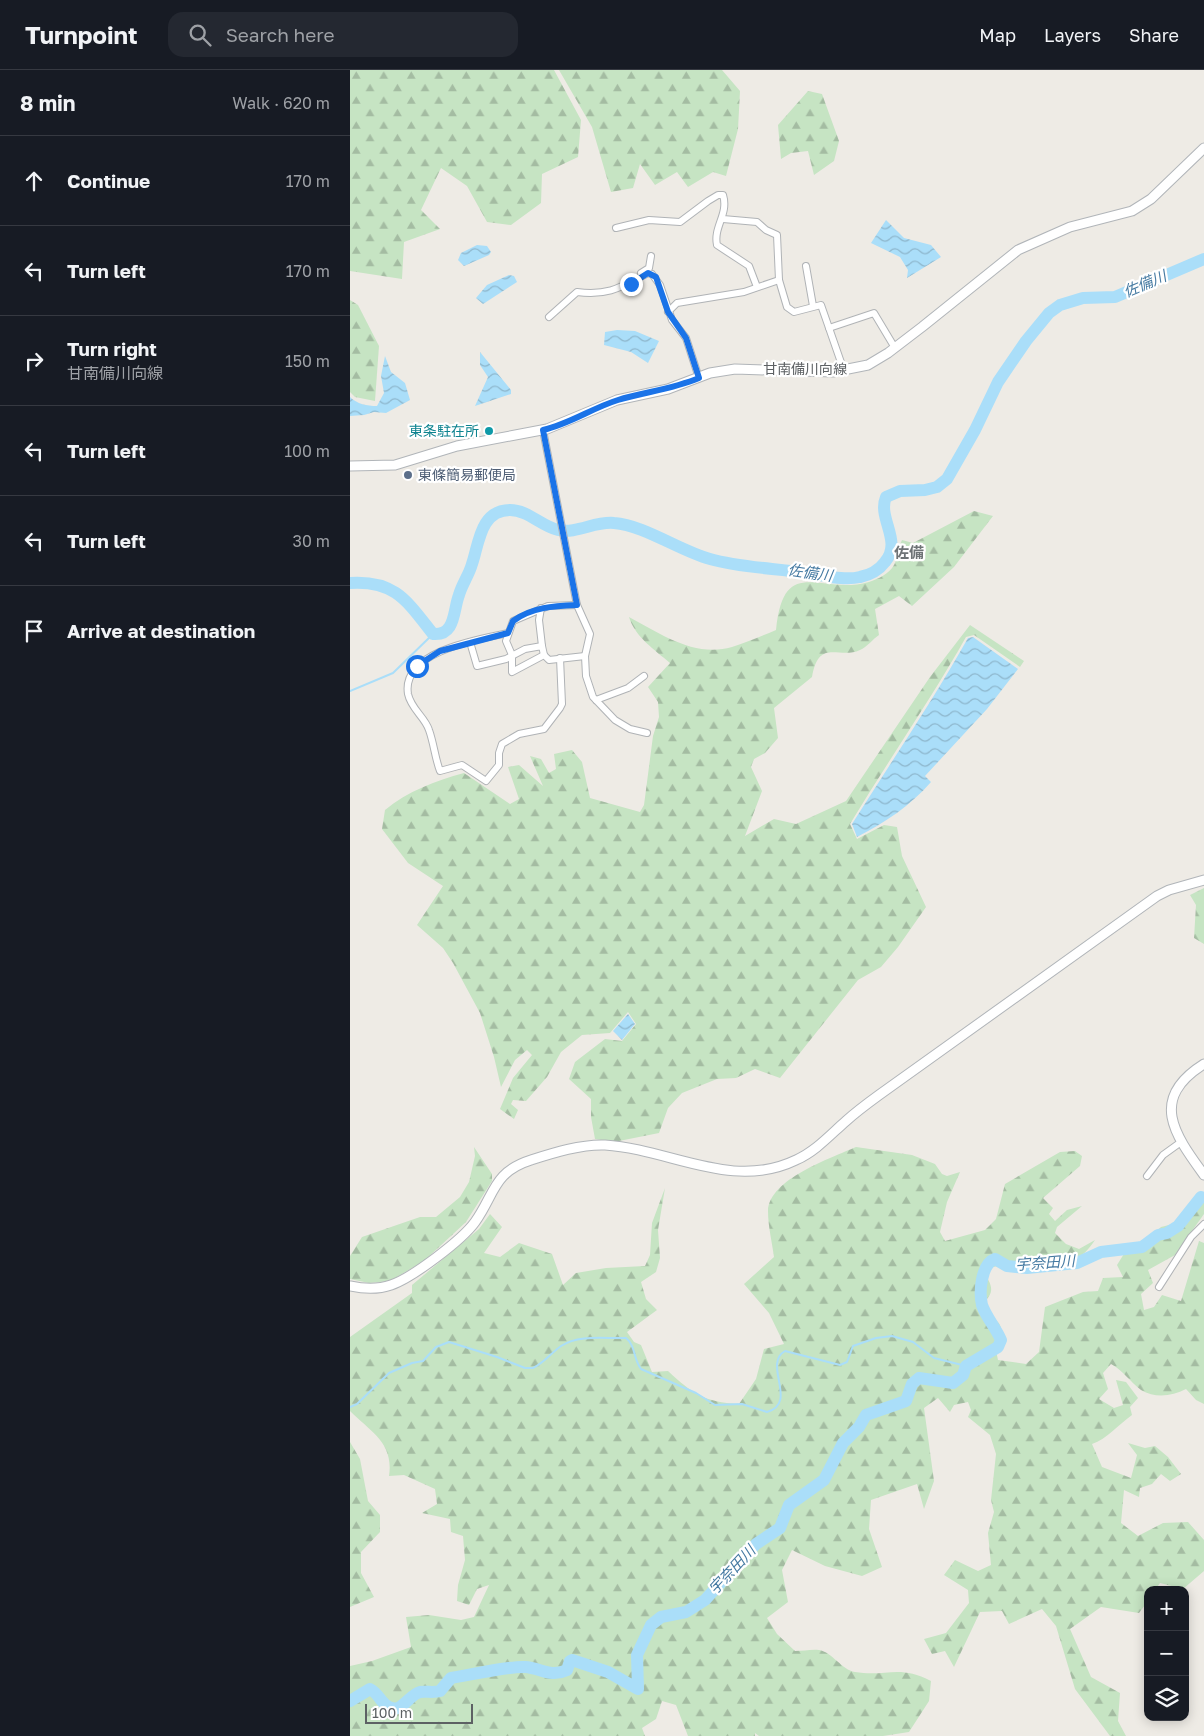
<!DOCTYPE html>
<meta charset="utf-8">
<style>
:root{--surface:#171b24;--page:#242831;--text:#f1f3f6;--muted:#9ea1a6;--line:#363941}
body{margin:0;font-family:"Golos Text","Noto Sans JP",sans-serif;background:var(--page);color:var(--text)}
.controls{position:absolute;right:15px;bottom:15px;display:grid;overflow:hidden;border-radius:10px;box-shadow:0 2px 12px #0003}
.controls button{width:45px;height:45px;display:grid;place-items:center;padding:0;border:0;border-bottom:1px solid var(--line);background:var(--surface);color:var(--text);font:25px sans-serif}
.scale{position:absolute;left:15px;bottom:12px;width:108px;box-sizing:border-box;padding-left:5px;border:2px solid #5d6164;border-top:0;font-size:14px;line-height:18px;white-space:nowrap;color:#5d6164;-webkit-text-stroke:4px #fff;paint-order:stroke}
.stop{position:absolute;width:15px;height:15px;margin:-11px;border:4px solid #1a73e8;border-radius:50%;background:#fff}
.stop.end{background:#1a73e8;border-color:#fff;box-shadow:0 1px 5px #0008}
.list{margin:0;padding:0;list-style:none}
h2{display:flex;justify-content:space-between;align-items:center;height:65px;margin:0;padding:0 20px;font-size:21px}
h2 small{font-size:16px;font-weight:400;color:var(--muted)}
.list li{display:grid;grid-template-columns:32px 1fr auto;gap:15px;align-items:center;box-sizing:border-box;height:90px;padding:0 20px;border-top:1px solid var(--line)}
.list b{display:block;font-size:19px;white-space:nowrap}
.list p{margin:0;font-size:16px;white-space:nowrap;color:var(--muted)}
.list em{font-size:16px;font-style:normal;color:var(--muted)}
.icon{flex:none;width:28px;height:28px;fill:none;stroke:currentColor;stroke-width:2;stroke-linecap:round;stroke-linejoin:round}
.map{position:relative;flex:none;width:854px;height:1666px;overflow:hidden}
header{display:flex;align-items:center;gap:30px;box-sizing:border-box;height:70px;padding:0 25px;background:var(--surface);border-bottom:1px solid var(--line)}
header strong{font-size:24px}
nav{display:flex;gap:28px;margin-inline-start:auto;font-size:18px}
.search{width:350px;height:45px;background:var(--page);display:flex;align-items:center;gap:12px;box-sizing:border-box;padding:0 18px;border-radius:15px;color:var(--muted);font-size:19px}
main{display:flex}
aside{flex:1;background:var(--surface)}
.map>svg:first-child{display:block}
.forest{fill:url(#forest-firs)}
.water{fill:url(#water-waves)}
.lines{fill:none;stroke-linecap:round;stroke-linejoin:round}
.stream{stroke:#aadef9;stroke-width:2}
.river{stroke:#aadef9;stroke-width:12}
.street-casing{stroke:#b0b3b6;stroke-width:8}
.secondary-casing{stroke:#b1b5b9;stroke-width:11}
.street{stroke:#fff;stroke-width:6}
.secondary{stroke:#fff;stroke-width:9}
.route{stroke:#1a73e8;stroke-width:6}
.culture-dot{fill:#0f9aa8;stroke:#fff;stroke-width:2}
.service-dot{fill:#5c6f8a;stroke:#fff;stroke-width:2}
.labels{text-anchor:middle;stroke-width:4.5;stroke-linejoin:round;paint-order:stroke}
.street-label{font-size:14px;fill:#5d6164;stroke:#fff}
.culture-label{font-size:14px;fill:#0d838f;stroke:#fff;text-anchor:end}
.service-label{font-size:14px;fill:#4e5e75;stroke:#fff;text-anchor:start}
.water-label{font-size:15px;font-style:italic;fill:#457aa2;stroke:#fff}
.neighbourhood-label{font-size:15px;font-weight:bold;fill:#6e7376;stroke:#fff}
</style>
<header>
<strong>Turnpoint</strong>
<div class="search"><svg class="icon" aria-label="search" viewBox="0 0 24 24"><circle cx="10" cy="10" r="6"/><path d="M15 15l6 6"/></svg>Search here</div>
<nav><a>Map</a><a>Layers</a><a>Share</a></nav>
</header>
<main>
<aside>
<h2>8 min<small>Walk · 620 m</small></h2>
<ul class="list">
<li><svg class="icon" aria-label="ahead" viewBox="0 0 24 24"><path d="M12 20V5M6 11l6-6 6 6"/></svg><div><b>Continue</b></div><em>170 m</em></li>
<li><svg class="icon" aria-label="left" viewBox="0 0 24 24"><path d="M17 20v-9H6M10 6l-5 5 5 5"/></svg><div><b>Turn left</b></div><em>170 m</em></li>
<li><svg class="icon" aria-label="right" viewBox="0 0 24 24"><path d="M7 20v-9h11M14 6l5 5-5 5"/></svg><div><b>Turn right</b><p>甘南備川向線</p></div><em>150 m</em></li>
<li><svg class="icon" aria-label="left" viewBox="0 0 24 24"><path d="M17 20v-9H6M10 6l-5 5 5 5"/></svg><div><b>Turn left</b></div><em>100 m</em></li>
<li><svg class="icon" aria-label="left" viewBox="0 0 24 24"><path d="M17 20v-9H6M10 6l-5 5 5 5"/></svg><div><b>Turn left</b></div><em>30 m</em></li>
<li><svg class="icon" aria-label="arrive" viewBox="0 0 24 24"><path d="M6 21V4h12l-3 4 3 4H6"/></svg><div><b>Arrive at destination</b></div></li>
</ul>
</aside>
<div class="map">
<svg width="854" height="1666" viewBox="0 0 854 1666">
<defs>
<pattern id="forest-firs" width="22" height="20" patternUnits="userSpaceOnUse" patternTransform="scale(1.25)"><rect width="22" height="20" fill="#c6e4c3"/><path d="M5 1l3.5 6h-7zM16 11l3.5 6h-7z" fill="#a4bca2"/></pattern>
<pattern id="water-waves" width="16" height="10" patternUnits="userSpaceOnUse" patternTransform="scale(1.25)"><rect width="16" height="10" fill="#aadef9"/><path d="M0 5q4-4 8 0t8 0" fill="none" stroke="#8eb7cd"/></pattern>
</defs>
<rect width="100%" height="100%" fill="#eeebe5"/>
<g class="forest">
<path d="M0,0H204L231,50L228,87L192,104L191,133L161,155L137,152L117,116L91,98L71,140L90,159L54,172L52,209L0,201Z"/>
<path d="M209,0H372L390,21L388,59L376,106L363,102L338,117L327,102L305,115L290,94L283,118L261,122L242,57Z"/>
<path d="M458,21L472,24L489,71L484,91L464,105L458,81L441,83L431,89L428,55Z"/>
<path d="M0,230L8,235L29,276L25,331L5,327L0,322Z"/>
<path d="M624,441L643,446L604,497L562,536L549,526L525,539L529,565C523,569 517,577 510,580C489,590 469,567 462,607L424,638L428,668L415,683L404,689L401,697L412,721L395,766L424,749L446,754L496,731L580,607L620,555L674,591L670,597L624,565L616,567C580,631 538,691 500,754L507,769L534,755L547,757L552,786L576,837L548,877L531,897L508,910L430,1008L405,999L386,1008L367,1009L332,1023L318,1038L309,1063L264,1072L245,1069L241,1047V1029L219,1009L225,992L255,969L272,971L286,954L278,942L260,963L232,965L211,982L197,1007L176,1031L163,1030L161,1034L168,1040L164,1049L150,1039L163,1008L182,985L177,980L165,990L151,1017L144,987L130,943L103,893L93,878L67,855L93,816L58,793L32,759L35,740C58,721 85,711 114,703L160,734L169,729L158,697L169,695L193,716L180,686L191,689L199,703L206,699L204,684L222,680L232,692L240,728L290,742L294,735L303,666L309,647L308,632L298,617L320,593C305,580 285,567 279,547C311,564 345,588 382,577C397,572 412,566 426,560C434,483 470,526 519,512C528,509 539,504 544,495C548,488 548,478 552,470L563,473Z"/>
<path d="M854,818V874L844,868L846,835L840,825Z"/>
<path d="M124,1077L142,1104V1111L116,1152L74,1191L40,1211L19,1213L0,1209V1186L12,1167L70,1147H86L110,1127L119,1112L125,1086Z"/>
<path d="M506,1077L562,1085L585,1094L592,1104L597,1106L610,1102L597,1132L590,1162L595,1171L635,1160L646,1149L655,1114L710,1082L725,1081L732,1086L730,1096L693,1128L703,1138L699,1144L705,1151L717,1140L732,1136L707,1157L705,1163L716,1174L729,1179L745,1170C732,1190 718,1195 695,1197C689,1198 682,1200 675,1199C654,1197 655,1191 633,1201C642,1215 646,1222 632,1234C642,1254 661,1249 645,1276L648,1290L676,1294L689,1282L695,1237L733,1222L748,1221L753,1208L773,1207L767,1195L777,1179L795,1171L811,1157L831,1152L854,1128V1144L825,1185L798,1200L803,1213L791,1224L794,1240L804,1237L812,1225L831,1231L849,1171L854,1173V1334L846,1330L836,1319C822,1326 806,1329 791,1320C780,1312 774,1301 761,1294L753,1303L758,1319L749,1329L764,1338L773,1335L766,1310L776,1312L788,1328L780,1337L782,1345C769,1354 757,1369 742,1374L752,1397L781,1408L787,1385L778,1373L795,1378L805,1376L818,1387L831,1404L820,1411L811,1404L802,1414L790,1418L789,1427L774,1420L771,1453L788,1466L813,1453L838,1452L854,1470V1501L833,1519L810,1513L805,1520H798V1531L789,1543L751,1537L720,1559L741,1607L770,1623L768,1651L776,1666H760L725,1619L706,1556L692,1539L659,1554L652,1541L630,1542L604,1597L595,1581L582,1584L574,1569L596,1563L619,1533L618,1520L594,1505L605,1490L628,1501L641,1495L638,1463L644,1442L641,1430L646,1384L640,1365L618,1347L621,1340L618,1332L604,1335L600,1342L588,1328L574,1338L584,1411L574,1439L567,1414L521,1430L519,1459L532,1497L512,1506L475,1496L442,1480L432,1500L438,1532L417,1548L427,1564L445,1581C453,1581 462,1579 469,1580C482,1582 492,1600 505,1602C537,1607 549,1594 581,1611L579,1631L559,1662L533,1666H409L405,1663V1666H338L326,1635L312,1631L306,1649L292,1658L295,1666H0V1596L22,1591L61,1577L56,1547L79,1545L111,1550L124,1547L139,1515L127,1519L119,1535L107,1531L108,1515L115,1490L113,1466L101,1462L100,1449L72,1443L87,1434L85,1419L54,1405L39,1406C44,1373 21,1362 0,1341V1267L62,1223V1215L129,1159L140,1144L152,1157L134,1183L150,1187L169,1173L202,1184L213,1215L226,1203L256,1198L295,1196L300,1185L302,1153L315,1118L308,1160L310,1188L306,1202L291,1212L296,1229L307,1240L277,1262L284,1272L291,1275L302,1302L318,1301C343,1324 354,1332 389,1334L406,1309L414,1279L434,1274L419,1243L394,1214L424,1187C422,1172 418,1156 418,1141C419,1109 481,1088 506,1077Z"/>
<path d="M0,1372L10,1389L18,1431L30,1445V1462L11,1482V1503L24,1527L0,1537Z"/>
</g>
<g class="water">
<path d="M536,150L554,168L581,175L591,187L557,208L558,200L550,187L521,173Z"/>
<path d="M127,175L137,176L141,182L139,185L114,196L108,190L111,183Z"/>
<path d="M159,205L164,206L167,212L133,234L126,228L137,215Z"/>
<path d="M267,260L285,261L309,271L298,293L281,282L254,275L255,262Z"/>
<path d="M130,282L161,320V324L125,336L138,307L130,295Z"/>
<path d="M35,286L41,302L55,313L60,330L36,343L24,342L14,345L0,346V327C7,334 17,336 27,336L34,323L31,306Z"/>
<path d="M623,567L668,599L637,639L575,706L581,712C560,736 536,752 507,767L502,754C541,692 582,632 618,568Z"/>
<path d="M278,944L285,954L272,970L263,961Z"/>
</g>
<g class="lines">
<g class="stream">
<path d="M0,621L43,603L83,564"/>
<path d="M0,1337L7,1334L39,1303L62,1293L73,1291L86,1277L99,1272L147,1287L175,1298H183C194,1293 201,1283 211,1276C230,1264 255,1269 276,1268C286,1276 283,1289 291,1299L346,1323L365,1335L392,1334L417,1342C449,1333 412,1294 435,1281L490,1295L497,1292L503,1276L526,1268L542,1266L563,1272L584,1288L616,1296"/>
</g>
<g class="river">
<path d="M0,513C45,510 57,531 83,564C106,566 103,540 109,525C112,514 119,505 122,494C129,474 130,440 160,440C178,440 191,456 208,460C227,464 245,451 264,453C294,455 330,481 360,489C391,498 425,498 457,503C474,505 493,511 510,507C520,505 529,500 535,492C553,471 527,448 536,427L550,421L575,420L587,417L597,409L625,360L648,312L676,271L699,243L710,235L733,228L765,227L854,189"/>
<path d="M0,1631L20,1619C28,1623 30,1631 37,1636C51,1646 58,1625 70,1622C77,1621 83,1623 90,1621L101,1608C120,1605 158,1596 175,1597C191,1598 200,1608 217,1600L220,1591L222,1590L258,1602L288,1619L287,1585L301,1555L311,1547L336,1542L355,1530L406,1474L430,1458L439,1435L474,1410L493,1373L509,1357L516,1345L556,1331L562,1314L569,1308L603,1313L613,1305L616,1296L648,1277L651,1270C646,1258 636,1247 632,1235C629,1222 631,1194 645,1189L657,1196L677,1198L727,1193L751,1182L792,1177L808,1165L817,1163L828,1156L851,1127"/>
</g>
<defs>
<g id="street">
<path d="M373,149L407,152L416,160L427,165L429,210L437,237L444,242L471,235L494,301"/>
<path d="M266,158L299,150L330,152L358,131L368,125H373C379,144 363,157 367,175L399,196L407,217"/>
<path d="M456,196L463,236"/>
<path d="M291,203L299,198L301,186"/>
<path d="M318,242L327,233L394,222L429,210"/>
<path d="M199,247L227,222C259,226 271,217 298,203L302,204L310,215L322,250L336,268L349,308"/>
<path d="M479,258L524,243L545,278"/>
<path d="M193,360L227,535L240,564L235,586L236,606L243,627L265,650L280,659L297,663"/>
<path d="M191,538L189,550L192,576"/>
<path d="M158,563C130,569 51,581 58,624C61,639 75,647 79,660C84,674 85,688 90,701L112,695L136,711L149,695V683L152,674L169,664L194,659L210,638L212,634L210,588"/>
<path d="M120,572L127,596L156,589L175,579L192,576L194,585L199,590L235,586"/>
<path d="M194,585L162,602V585L156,571L163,551L198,536L227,535"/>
<path d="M246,630L278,618L294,606"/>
<path d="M797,1106L813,1085L831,1072"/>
<path d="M809,1217L841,1167L854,1154"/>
</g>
<g id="secondary">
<path d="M0,396L45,395L107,376L197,359L267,330L318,319L360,303L385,299L483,302L518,295L538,283L572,257L668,180L720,157L782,141L801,129L854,78"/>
<path d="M854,994C798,1029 825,1065 854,1105"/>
<path d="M0,1216C14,1219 27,1220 41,1215C62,1208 112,1170 125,1152C145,1124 143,1102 181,1090C203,1083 231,1074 255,1075C320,1079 382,1121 446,1090C466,1081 480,1065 496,1051C507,1041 518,1033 529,1025L807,826L819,820L854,810"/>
</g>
</defs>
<use href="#street" class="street-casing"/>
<use href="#secondary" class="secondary-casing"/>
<use href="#street" class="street"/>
<use href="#secondary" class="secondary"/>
</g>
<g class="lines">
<path class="route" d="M67,596L90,581L158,563L163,551C182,537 204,536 227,535L193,360C220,354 242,338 268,330C295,322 323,319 349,308L336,268L318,242L306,207L298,203L281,214"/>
</g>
<circle class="culture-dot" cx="139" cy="361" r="5"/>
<circle class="service-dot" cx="58" cy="405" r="5"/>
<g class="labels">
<g class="street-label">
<text x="455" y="304">甘南備川向線</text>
</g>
<g class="culture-label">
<text x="129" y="366">東条駐在所</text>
</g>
<g class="service-label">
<text x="68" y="410">東條簡易郵便局</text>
</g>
<g class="water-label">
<text transform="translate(795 214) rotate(-23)" y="5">佐備川</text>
<text transform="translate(460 503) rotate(8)" y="5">佐備川</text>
<text transform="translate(695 1193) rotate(-4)" y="5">宇奈田川</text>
<text transform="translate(382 1500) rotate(-47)" y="5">宇奈田川</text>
</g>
<g class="neighbourhood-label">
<text x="559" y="488">佐備</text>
</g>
</g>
</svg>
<div class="controls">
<button>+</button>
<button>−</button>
<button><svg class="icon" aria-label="layers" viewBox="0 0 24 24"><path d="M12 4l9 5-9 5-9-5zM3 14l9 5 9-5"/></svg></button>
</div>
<div class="scale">100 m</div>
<div class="stop" style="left:67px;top:596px"></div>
<div class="stop end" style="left:281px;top:214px"></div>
</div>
</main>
